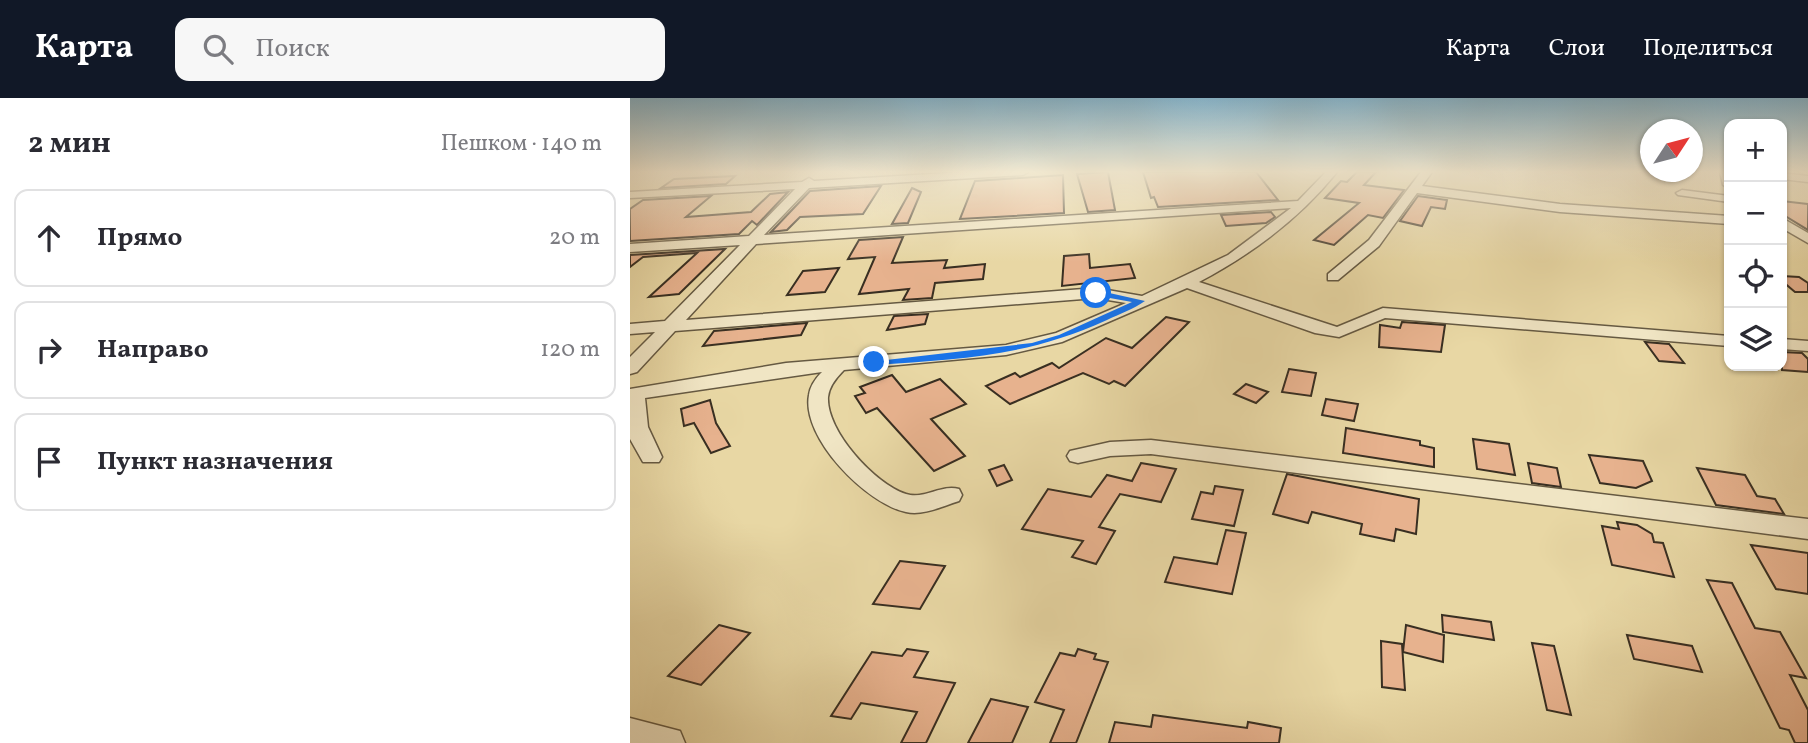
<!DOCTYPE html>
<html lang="ru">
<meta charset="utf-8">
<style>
:root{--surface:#fff;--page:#f7f7f7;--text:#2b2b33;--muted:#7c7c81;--line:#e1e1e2;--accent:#111827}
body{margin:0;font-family:Vollkorn,serif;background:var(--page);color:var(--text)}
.controls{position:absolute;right:21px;top:21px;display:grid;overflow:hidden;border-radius:14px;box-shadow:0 2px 5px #0004}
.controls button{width:63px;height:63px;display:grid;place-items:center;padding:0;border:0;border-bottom:2px solid var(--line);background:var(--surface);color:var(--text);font:35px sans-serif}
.compass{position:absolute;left:1010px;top:21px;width:63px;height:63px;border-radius:50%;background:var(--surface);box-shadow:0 2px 5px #0004;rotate:54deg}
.stop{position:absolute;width:21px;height:21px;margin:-16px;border:5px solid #1a73e8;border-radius:50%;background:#fff}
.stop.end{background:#1a73e8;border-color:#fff;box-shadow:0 2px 7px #0008}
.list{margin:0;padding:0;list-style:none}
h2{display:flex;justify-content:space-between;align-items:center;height:91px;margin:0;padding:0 28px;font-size:30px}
h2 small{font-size:23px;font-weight:400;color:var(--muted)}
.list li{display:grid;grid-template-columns:46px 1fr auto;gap:21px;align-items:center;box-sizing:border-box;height:98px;margin:0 14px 14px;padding:0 14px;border:2px solid var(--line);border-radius:14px}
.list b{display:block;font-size:26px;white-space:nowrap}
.list em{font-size:23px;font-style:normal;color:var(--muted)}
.icon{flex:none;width:38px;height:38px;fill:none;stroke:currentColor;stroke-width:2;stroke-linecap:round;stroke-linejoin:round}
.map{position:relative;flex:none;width:1178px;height:645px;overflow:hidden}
header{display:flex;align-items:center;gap:42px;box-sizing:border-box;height:98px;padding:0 35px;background:var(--accent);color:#fff}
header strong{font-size:33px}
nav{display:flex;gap:38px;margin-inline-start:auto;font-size:24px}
.search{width:490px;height:63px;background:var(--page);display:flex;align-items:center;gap:18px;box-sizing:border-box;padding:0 24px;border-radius:14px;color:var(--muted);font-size:26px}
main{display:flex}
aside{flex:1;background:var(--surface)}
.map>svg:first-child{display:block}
.building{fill:#e7b28e;stroke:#392f22;stroke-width:2}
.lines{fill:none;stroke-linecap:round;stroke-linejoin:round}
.minor-casing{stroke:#655942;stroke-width:3}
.minor{fill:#f0e5c4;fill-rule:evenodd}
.route{fill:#1a73e8}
</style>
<header>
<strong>Карта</strong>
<div class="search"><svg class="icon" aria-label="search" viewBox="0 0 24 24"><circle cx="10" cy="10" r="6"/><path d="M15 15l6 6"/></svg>Поиск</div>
<nav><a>Карта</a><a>Слои</a><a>Поделиться</a></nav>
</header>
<main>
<aside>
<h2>2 мин<small>Пешком · 140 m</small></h2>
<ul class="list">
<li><svg class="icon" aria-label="ahead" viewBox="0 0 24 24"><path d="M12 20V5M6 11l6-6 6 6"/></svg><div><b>Прямо</b></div><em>20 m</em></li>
<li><svg class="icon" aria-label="right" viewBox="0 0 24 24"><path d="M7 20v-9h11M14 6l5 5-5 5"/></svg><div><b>Направо</b></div><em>120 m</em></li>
<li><svg class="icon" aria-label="arrive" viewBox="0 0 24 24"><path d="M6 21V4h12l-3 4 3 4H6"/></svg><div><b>Пункт назначения</b></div></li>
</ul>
</aside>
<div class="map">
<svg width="1178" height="645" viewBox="0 0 1178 645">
<rect width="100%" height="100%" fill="#e8d7a4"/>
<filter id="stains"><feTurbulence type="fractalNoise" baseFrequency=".00286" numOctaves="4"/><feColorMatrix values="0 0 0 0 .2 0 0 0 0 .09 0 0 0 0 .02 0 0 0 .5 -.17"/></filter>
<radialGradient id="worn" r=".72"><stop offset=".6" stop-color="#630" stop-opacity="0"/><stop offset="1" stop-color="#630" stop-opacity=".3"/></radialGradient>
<g class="building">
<path d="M478,74L485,112L458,114L447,76Z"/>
<path d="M513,74H626L648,102L528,109L524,99L521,100Z"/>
<path d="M727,74H746L734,87L774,92L753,120L738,117L704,147L684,142L729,105L695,100L711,83L717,84Z"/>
<path d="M433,77L434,115L330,121L345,83Z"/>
<path d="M105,78L96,86L31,90L44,81Z"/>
<path d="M251,88L233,116L170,119L157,132L141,134L180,93Z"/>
<path d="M282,90L291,94L278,125L262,126Z"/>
<path d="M158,94L127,127L122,123L109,136L0,143V111L13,102L81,98L56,119L121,114L140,96Z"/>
<path d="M788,98L817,102L815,111L801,109L792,128L770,123Z"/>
<path d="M1152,103L1178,106V132L1152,116Z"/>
<path d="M641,114L645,119L636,125L596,128L591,117Z"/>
<path d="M273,139L262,165L317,162L314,170L355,166L353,181L305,185L302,200L273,202L279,191L229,196L245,159L218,161L229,142Z"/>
<path d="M95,151L49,196L19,199L67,155L13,159L0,169V157Z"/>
<path d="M459,156L460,170L500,166L505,180L432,188L434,158Z"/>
<path d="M209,170L195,194L157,197L173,173Z"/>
<path d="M1152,178L1169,179L1178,185V194H1165L1152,183Z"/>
<path d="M298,216L295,226L257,232L264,218Z"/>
<path d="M536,219L559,224L495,288L484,283L479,286L453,275L380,306L356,288L385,275L390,279L422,265L429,270L476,240L502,250Z"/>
<path d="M772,224L815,227L811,254L749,249L750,227L770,230Z"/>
<path d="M177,225L171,237L73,248L84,233Z"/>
<path d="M1015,244L1039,246L1054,265L1029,263Z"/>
<path d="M1152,254L1172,255L1178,261V274L1152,272Z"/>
<path d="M659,271L686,275L681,298L652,294Z"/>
<path d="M262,277L276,294L310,281L336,306L301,321L335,358L304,373L247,310L236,315L225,298L235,295L230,289Z"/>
<path d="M616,286L638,294L626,305L604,296Z"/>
<path d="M696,301L728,306L724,323L692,317Z"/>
<path d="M80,302L86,325L100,348L81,355L64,325L54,328L51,311Z"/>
<path d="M716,330L790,343V347L804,350V369L713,355Z"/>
<path d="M843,341L879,346L885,377L847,371Z"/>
<path d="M959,357L1013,363L1022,383L1006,390L970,385Z"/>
<path d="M511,365L546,371L531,404L490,396L469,429L485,433L466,466L442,459L453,443L392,431L418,391L461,399L477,377L502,383Z"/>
<path d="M898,365L927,370L931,389L902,385Z"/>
<path d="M374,367L382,382L367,388L359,372Z"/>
<path d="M1067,370L1115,377L1127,398L1145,401L1154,416L1086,407Z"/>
<path d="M657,376L789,401L786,436L766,431L764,443L730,436L732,426L682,414L678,425L643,416Z"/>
<path d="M585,388L613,392L604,428L562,421L571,394L583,396Z"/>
<path d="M987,424L1007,427L1022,436L1024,444L1033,445L1044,479L982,467L972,428L989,431Z"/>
<path d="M596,432L616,435L602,496L535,484L544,459L587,466Z"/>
<path d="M1121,447L1178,455V496L1146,491Z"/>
<path d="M270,463L315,468L290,511L243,506Z"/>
<path d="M1077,482L1102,485L1125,530L1150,534L1176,580L1160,577L1178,612V645H1165L1159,632L1150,630Z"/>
<path d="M812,517L861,524L864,542L813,534Z"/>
<path d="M89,527L120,535L71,587L38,578Z"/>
<path d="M776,527L814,537L813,564L773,554Z"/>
<path d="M997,537L1062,548L1072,574L1004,561Z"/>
<path d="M751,543L772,546L775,592L752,589Z"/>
<path d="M902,545L924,548L941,617L917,612Z"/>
<path d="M277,551L298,554L284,579L325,585L296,645H271L287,614L231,605L221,621L201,618L242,554L272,558Z"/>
<path d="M448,551L466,556L464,561L478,564L446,645H420L434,612L405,604L430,555L445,558Z"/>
<path d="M361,601L398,609L382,645H338Z"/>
<path d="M523,617L617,630L618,624L651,630L649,645H479L485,624L521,629Z"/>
</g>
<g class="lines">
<defs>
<g id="minor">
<path d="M335,74H398L393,77L179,90L134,137L668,103L696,74H707C669,121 622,156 569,184L707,229L753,210L1099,238V248L755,220L709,239L685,235L557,190L432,244L376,257L214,272C207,279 199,288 198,299C196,333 245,386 276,396C294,402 311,386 329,391L332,397L329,403C313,408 293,418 276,414C237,406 171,340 179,297C180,288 186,280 192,274L15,300L18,329L32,359L29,364H13L0,341V291L156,265L376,247L426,235L496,205L466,200L45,233L7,274L0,276V259L25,234L0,236V226L35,223L110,147L0,154V146L119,138L165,91L0,100V94L172,84L179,80L184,83ZM661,110L598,157L512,198L466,190L56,222L126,146Z"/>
<path d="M791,74H802L792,88L930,106L1099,118V126L930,114L787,95L749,148L708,182H698V176L739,142Z"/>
<path d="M1090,74H1099V90L1093,87Z"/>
<path d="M1152,75L1178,78V84L1152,81Z"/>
<path d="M1052,92L1099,98V104L1048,97L1046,95Z"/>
<path d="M1152,120L1178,135V145L1152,130Z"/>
<path d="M1152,241L1178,243V253L1152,251Z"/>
<path d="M521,342L1178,421V441L521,356L480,358L448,365L440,363L437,358L440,353L480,344Z"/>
<path d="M0,620L50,633L55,645H0Z"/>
</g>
</defs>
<use href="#minor" class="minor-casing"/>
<use href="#minor" class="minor"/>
</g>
<linearGradient id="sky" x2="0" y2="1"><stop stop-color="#87b6ce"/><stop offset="0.45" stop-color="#f5edd6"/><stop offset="1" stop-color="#f5edd6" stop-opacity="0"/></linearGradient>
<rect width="1178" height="164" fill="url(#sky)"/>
<path class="route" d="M466,192L515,203C504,211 489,216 477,222C396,259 330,261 244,267L239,264L402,245L429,237L502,204L463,197Z"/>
<rect width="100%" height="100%" filter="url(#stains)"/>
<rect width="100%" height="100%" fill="url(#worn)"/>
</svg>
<div class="controls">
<button>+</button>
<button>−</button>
<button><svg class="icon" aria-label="locate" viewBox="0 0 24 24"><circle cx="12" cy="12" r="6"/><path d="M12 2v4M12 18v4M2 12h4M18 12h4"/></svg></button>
<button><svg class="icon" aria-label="layers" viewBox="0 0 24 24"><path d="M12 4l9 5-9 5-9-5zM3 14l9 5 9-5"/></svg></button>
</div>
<svg class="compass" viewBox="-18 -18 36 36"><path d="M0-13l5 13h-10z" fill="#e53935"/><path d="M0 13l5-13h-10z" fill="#7c7c81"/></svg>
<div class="stop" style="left:466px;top:195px"></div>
<div class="stop end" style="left:244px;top:264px"></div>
</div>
</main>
